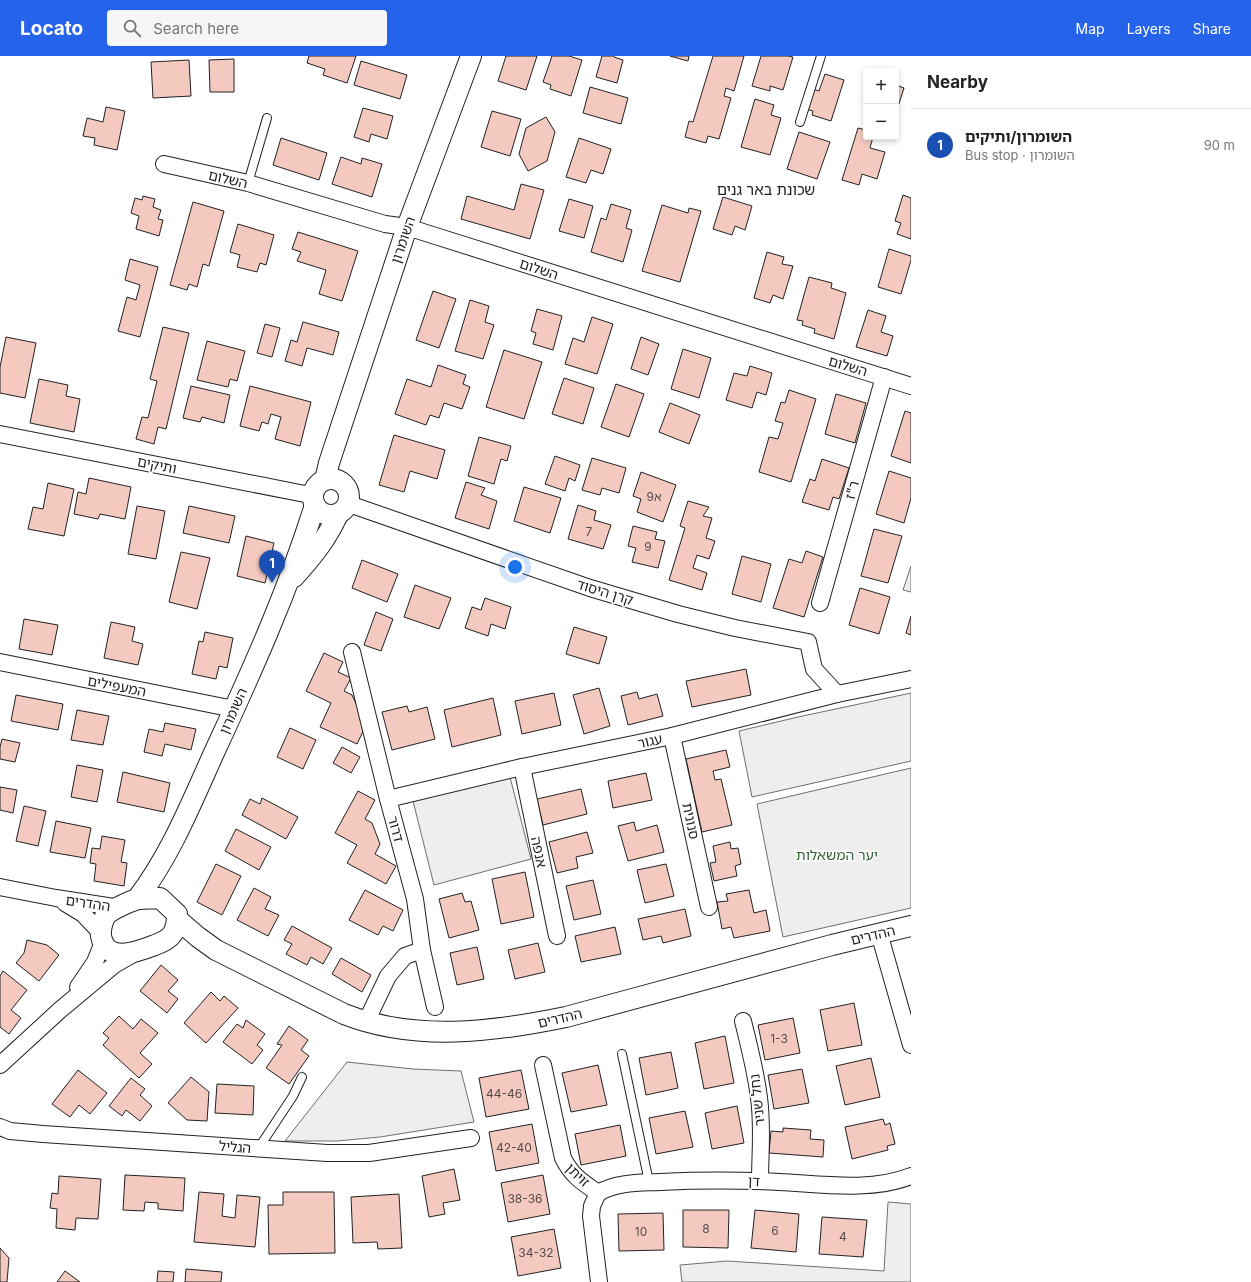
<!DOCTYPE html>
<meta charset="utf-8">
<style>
:root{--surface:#fff;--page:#f6f6f6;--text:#222;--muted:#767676;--line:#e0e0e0;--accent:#2563eb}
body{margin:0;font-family:Inter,"Noto Sans Hebrew",sans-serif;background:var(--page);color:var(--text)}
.controls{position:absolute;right:12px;top:12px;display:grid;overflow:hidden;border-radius:4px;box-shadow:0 2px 6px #0003}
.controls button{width:36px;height:36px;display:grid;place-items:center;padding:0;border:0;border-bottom:1px solid var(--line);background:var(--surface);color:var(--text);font:20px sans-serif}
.you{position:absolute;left:515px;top:511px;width:14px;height:14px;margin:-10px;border:3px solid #fff;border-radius:50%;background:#1a73e8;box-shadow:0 0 0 6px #1a73e833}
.badge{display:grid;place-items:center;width:26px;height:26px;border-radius:50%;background:var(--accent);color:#fff;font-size:13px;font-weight:700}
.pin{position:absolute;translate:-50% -33px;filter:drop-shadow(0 1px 2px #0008)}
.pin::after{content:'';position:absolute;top:21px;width:14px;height:12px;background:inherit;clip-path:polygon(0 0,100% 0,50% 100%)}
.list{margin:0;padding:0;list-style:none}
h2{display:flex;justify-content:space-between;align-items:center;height:52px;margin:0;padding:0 16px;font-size:17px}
h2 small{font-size:13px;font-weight:400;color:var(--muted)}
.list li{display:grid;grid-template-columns:26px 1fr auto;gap:12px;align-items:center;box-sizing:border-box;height:72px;padding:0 16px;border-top:1px solid var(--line)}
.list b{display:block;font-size:15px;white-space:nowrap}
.list p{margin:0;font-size:13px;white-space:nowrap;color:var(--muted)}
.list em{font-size:13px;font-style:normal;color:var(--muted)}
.icon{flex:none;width:22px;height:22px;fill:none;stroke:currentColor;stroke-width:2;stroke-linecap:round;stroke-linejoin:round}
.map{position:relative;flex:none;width:911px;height:1226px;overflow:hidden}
header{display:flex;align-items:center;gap:24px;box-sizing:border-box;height:56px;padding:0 20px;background:var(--accent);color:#fff}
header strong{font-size:19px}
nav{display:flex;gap:22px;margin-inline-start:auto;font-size:14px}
.search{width:280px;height:36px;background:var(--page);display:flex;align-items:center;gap:10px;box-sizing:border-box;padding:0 14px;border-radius:4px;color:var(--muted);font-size:15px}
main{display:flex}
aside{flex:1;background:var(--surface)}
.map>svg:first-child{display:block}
.green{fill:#eee;stroke:#6f6f6f}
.building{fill:#f3c9c0;stroke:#222}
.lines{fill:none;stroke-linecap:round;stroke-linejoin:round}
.service-casing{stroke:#222;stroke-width:10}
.minor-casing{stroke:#222;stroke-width:18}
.tertiary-casing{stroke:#222;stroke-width:22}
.service{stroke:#fff;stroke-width:8}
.minor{stroke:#fff;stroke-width:16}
.tertiary{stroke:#fff;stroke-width:20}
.labels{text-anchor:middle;stroke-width:3;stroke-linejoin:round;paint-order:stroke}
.number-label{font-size:12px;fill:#564c4a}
.street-label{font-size:14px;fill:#222;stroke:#fff}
.park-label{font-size:14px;fill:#2f5e38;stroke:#fff}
.neighbourhood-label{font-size:15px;fill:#222;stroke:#fff}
</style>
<header>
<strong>Locato</strong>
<div class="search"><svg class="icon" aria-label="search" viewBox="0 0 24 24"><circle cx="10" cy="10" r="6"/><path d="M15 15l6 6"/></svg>Search here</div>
<nav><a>Map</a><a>Layers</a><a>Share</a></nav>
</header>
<main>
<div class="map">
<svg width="911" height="1226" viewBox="0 0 911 1226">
<rect width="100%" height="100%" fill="#fff"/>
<g class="green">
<path d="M911,510V536L903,534Z"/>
<path d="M911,637V705L752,741L739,675L798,661Z"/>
<path d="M911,712V852L783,881L757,748Z"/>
<path d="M510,721L531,803L434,829L413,745Z"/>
<path d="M347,1006L413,1013L461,1015L474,1066L380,1081L337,1085H285Z"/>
<path d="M888,1146L911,1148V1226H682L680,1209L727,1205L884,1215Z"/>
</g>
<g class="building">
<path d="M309,0H356L347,27L323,19L325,13L307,7Z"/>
<path d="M506,0H537L526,34L498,25Z"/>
<path d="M552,0H569L582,4L571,40L550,33L551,29L543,26Z"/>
<path d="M602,0H614V1L623,4L617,27L596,21Z"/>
<path d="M670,0H689L688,5Z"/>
<path d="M713,0H744L734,35L726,32L724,40L731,42L719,83L708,80L706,87L685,81L689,65L693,66Z"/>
<path d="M761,0H788L793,1L783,34L770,30V35L752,30Z"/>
<path d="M234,3V36H210L209,4Z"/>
<path d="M189,4L191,40L153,42L151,6Z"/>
<path d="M361,5L407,19L400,43L354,29Z"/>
<path d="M825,18L844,24L831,65L812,59L813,55L806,53L813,33L819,35Z"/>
<path d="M896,29L904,32L896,57Z"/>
<path d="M590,31L628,42L621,68L583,57Z"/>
<path d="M755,43L774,49L771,59L781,62L770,99L741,91Z"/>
<path d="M106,51L125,55L117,94L94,89L95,82L83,80L87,62L103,66Z"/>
<path d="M363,52L393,60L387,83L371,78L369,86L354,81Z"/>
<path d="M492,55L521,63L510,100L481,91Z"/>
<path d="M546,61L555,76L547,105L528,115L519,98L526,72Z"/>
<path d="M858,72L866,74V81H873L870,92L885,96L877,123L862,118L859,129L842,124Z"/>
<path d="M799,76L830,86L817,123L787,113Z"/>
<path d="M281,82L327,97L319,124L273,109Z"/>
<path d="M579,82L611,93L603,118L591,114L586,127L566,121Z"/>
<path d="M341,101L361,108L362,102L382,108L372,141L332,128Z"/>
<path d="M521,128L544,134L530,183L461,163L467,140L514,154Z"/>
<path d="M903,139L911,142V183L897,178L901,167L895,165Z"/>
<path d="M143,140L155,143L153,151L161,154L158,163L163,164L159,180L136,173L139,160L131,157L135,142L142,144Z"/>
<path d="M723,141L752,150L745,174L735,170L732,179L713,173Z"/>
<path d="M569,143L593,150L584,182L559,175Z"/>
<path d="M193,146L224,155L209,210L203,208L197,231L189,228L187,234L170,229Z"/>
<path d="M611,148L631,154L626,172L632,174L623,206L591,196L601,162L606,164Z"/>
<path d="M662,149L688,157L689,152L701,155L680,226L642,215Z"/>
<path d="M238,168L274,179L266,209L260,207L257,216L237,211L240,199L230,196Z"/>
<path d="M298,176L358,195L342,245L319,238L326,214L297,205L301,196L292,193Z"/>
<path d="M889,193L911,200V204L901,238L878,231Z"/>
<path d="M767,196L784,201L782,208L793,210L783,243L773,239L770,247L754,242Z"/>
<path d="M130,203L158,211L140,281L118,275L127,241L136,244L140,229L125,224Z"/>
<path d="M809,221L832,227L831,232L846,237L834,283L814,277L815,273L802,269L803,265L797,264Z"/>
<path d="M433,235L456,243L439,292L416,284Z"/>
<path d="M470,244L489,250L485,266L494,269L483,303L455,295Z"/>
<path d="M537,253L562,260L553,294L533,288L536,277L531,275Z"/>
<path d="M868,254L886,260L881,276L893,280L887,300L856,291Z"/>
<path d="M592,261L613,268L597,318L565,308L573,282L584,286Z"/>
<path d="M303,266L339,276L333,299L307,292L302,310L285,305L291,284L297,286Z"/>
<path d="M265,268L280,272L272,301L257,297Z"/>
<path d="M163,271L189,277L166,373L158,371L154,388L136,383L142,361L148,362L157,325L150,323Z"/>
<path d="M6,281L36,287L25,342L0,337V311Z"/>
<path d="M641,281L659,288L648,319L631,313Z"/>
<path d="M207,285L245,295L237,325L230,323L228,331L197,324Z"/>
<path d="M683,293L711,302L699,342L671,333Z"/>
<path d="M504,294L542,306L524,363L486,351Z"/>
<path d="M438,309L466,319L463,328L470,331L462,353L444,347L439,362L430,359L426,369L395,358L407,323L431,331Z"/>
<path d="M750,310L772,317L766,339L757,336L752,352L726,344L734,317L747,320Z"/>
<path d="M564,322L594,332L583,368L552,358Z"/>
<path d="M39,323L68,329L66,340L80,343L74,376L30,367Z"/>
<path d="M616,328L644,338L629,381L601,371Z"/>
<path d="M191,330L230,339L224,367L202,361L200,366L183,362Z"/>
<path d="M250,330L311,346L300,390L275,383L281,361L271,358L268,368L262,366L259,375L240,370Z"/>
<path d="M789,334L816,343L791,426L759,416L769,381L778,383L783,367L775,365L781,346L785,347Z"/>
<path d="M836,338L866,347L855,387L825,378Z"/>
<path d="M670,347L700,359L689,388L659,376Z"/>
<path d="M905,355L911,357V407L891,400Z"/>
<path d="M394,379L445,394L437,423L410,415L404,436L379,429Z"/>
<path d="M479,381L511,390L507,405L501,403L494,428L468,420Z"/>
<path d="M555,400L580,409L575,425L569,422L565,435L545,428Z"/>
<path d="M592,402L626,412L619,437L602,432L600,439L582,434Z"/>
<path d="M822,403L849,412L839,443L833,441L829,454L802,446L810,423L815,425Z"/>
<path d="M889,415L911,422V442L904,467L876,458Z"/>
<path d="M641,416L676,429L663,466L637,456L641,443L633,440Z"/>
<path d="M89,422L131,431L125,463L100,458L98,463L74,458L78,436L86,438Z"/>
<path d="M466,426L485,432L481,439L497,445L489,473L455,462Z"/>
<path d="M48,427L74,433L64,480L28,473L33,451L43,453Z"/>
<path d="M524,431L561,442L550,477L514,465Z"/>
<path d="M688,445L709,451L703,460L712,462L706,482L715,485L709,503L697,499L693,512L707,517L702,534L669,524L685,472L680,470Z"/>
<path d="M578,449L596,455L594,464L611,469L603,493L568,483Z"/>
<path d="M137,450L165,455L156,503L128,498Z"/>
<path d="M189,450L235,460L229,487L183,477Z"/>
<path d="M633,470L657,476L655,483L665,485L658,512L632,506L636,492L628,490Z"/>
<path d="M874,473L902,480L888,527L861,520Z"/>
<path d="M246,480L274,487L265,527L237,520Z"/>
<path d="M806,495L823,501L804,561L773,552L789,503L802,507Z"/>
<path d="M181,496L210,502L197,553L169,546Z"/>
<path d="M742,500L771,508L761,546L732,538Z"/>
<path d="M362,504L398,518L387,546L352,532Z"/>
<path d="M415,529L451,542L439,573L404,561Z"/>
<path d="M860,532L890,541L879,578L849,569Z"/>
<path d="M485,542L511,551L505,573L491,568L488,580L465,572L472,551L481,554Z"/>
<path d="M376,556L393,563L381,595L364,589Z"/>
<path d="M911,560V579L906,577Z"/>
<path d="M24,563L58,569L52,599L19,593Z"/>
<path d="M111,566L135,571L132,585L143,588L138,609L104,602Z"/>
<path d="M574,571L607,581L599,608L566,598Z"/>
<path d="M205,576L233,582L227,612L219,610L216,623L192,618L199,585L203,586Z"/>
<path d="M324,597L343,606L338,616L351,622L344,635L352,639L366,669L357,688L320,671L331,647L306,635Z"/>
<path d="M746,613L751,639L692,651L686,625Z"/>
<path d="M599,632L610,670L584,678L573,639Z"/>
<path d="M637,636L639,643L657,638L663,660L628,669L621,640Z"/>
<path d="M554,637L561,669L522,678L515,645Z"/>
<path d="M16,639L63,648L58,674L11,665Z"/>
<path d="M493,642L501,679L452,691L444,654Z"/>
<path d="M407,650L409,656L427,651L435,683L392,694L382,656Z"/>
<path d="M77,654L109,660L103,689L71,684Z"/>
<path d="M165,667L196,673L191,694L165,688L162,700L144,696L149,673L163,676Z"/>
<path d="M290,672L316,684L303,713L277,701Z"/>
<path d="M2,683L20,687L15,706L0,703V691Z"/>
<path d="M342,691L360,701L351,717L333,707Z"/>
<path d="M726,694L730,711L713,715L715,724L721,723L732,769L702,776L686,703Z"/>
<path d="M77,709L103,714L97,746L71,741Z"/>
<path d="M123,716L170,727L164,756L117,746Z"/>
<path d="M646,717L652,744L613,752L608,725Z"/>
<path d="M0,731L17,734L13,757L0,754Z"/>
<path d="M581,733L587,758L543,769L537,743Z"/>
<path d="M358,735L375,744L365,763L372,767L380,788L375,798L396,810L386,828L347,807L357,789L335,777Z"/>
<path d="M262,742L298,761L286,783L242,759L250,743L260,748Z"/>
<path d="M24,750L46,755L38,790L16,785Z"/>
<path d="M56,765L91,772L85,802L50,796Z"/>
<path d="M634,766L636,775L657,769L664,796L628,805L618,770Z"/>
<path d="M236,773L271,791L259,814L225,795Z"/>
<path d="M587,776L593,797L576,801L578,812L557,817L549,786Z"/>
<path d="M102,780L125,784L121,806L127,807L124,830L94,825L96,808L90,807L92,792L100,793Z"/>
<path d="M730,786L731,793L738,792L741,808L735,810L737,820L714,825L710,807L716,806L713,790Z"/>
<path d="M216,808L241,820L222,859L197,846Z"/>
<path d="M666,808L674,840L645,847L637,814Z"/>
<path d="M525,816L534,861L501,868L492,823Z"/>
<path d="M593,824L601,858L574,864L566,830Z"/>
<path d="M254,832L271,841L265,853L279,859L268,880L237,864Z"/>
<path d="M365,834L403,854L393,875L383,870L378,879L349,864Z"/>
<path d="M749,834L754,857L766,854L770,875L734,882L731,871L722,873L717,846L728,845L726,838Z"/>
<path d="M462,837L465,846L471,845L479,874L449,882L439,843Z"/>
<path d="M685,853L691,880L663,887L661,880L643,884L638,863Z"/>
<path d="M292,870L332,892L323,908L311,901L307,909L286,898L292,888L284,884Z"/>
<path d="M615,871L621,898L581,906L575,880Z"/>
<path d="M27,884L47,889L59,899L39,925L16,907L24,897Z"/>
<path d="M538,887L545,916L515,923L508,894Z"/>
<path d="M477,891L484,923L457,929L450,897Z"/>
<path d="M341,902L371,919L362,936L332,918Z"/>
<path d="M161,909L178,924L168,935L178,943L167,957L140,935Z"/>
<path d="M3,915L27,934L11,954L21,962L9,978L0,971V920Z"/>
<path d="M211,936L220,945L224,940L238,952L206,987L184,967Z"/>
<path d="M854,947L862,989L828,995L820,954Z"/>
<path d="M119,960L133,973L141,963L158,977L140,997L152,1008L139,1022L103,989L109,982L103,977Z"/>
<path d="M793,962L800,997L765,1004L758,969Z"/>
<path d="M246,964L265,978L257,989L263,994L252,1008L223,986L237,968L243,972Z"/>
<path d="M289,970L308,984L301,994L309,1000L289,1028L266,1012L282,989L277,988Z"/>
<path d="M725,980L734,1027L704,1033L695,987Z"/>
<path d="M671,996L678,1032L646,1039L639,1002Z"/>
<path d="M871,1002L880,1041L845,1049L836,1010Z"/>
<path d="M598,1009L607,1049L571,1056L562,1017Z"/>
<path d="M802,1013L809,1047L774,1053L768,1019Z"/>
<path d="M78,1014L107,1037L90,1058L79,1049L70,1061L52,1048Z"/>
<path d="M521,1014L529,1053L486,1061L479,1022Z"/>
<path d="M191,1021L209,1036L207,1065L187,1064L168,1047Z"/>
<path d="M131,1022L145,1033L140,1039L152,1050L140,1065L126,1054L122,1060L109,1050Z"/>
<path d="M217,1028L254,1030L253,1059L215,1057Z"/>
<path d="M737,1050L744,1087L712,1093L705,1057Z"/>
<path d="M685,1055L693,1091L656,1098L649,1062Z"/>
<path d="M883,1063L885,1069L890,1067L895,1088L887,1090L888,1094L852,1103L845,1071Z"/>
<path d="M532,1068L539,1107L496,1115L489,1076Z"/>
<path d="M620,1069L626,1100L581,1109L575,1078Z"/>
<path d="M783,1072L811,1074L810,1083L824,1084L823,1101L769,1097L771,1075L783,1076Z"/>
<path d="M454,1113L460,1144L443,1147L445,1158L429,1161L422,1120Z"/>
<path d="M125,1119L185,1122L183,1155L158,1153V1147L145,1146L144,1155L123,1154Z"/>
<path d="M543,1119L550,1158L508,1166L501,1127Z"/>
<path d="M59,1120L101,1123L98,1163L76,1162L75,1174L56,1172L57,1153L50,1152L52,1137L58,1138Z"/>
<path d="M199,1136L224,1138L222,1160L235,1162L237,1139L260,1141L255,1191L194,1186Z"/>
<path d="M283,1136H334L335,1197L269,1198L268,1149H283Z"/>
<path d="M399,1138L402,1192L378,1193L377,1186L353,1187L351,1141Z"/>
<path d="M683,1154H729L728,1192L683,1191Z"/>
<path d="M755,1154L799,1158L796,1196L751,1192Z"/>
<path d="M663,1157L664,1194L619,1195L618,1158Z"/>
<path d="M822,1161L867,1164L863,1201L819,1198Z"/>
<path d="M554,1173L561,1212L518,1220L511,1181Z"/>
<path d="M0,1192L9,1202L7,1226H0Z"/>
<path d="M186,1213L222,1216L221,1226H185Z"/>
<path d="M65,1215L80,1226H57Z"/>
<path d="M158,1215L174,1216L173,1226H157Z"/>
</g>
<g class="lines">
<defs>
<g id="service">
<path d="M800,66L821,0"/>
<path d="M248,127L267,62"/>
<path d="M622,998L649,1126"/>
<path d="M258,1093L293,1040L302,1021"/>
</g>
<g id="minor">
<path d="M164,108L248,127L385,168L407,171L911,330"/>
<path d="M0,378L305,438L314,435"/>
<path d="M349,448L590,532L678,558L735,572L808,586L814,613L837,638"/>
<path d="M820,547L884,321"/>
<path d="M352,596L388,743L415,843L422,894L435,951"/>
<path d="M0,606L234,653"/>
<path d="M672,680L709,851"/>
<path d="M522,711L557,880"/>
<path d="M388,743L522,711L672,680L837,638L911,623"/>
<path d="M0,831L56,842L120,852"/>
<path d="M65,847L83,858L101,877"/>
<path d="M879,877L911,989"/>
<path d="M78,931L95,906L103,886"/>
<path d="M743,965C749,990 756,1016 759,1042C763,1070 760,1098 760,1125"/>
<path d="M366,966L388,920L405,900L422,894"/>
<path d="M0,1009L60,954L114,909L135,897"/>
<path d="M543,1009L563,1102C572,1120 582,1126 598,1137"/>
<path d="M0,1071L10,1075L43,1078L327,1097H369L471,1082"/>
<path d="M598,1137C617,1126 639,1127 660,1126C700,1124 739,1124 779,1126C821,1128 871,1136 911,1120"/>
<path d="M598,1137L592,1150L591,1160L599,1226"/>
</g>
<g id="tertiary">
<circle cx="331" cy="441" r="18"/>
<path d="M325,424L329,407L407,171L471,0"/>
<path d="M294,521C312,501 327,483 338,458"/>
<path d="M160,842L177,858C177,876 172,883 155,889C137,896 106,908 101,880C100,874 103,864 106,859C111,854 132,844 139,843C146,842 153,843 160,842Z"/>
<path d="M137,843C170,800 191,748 213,699C251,617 288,535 315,449"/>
<path d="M177,863L198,881L216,894L344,958C415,986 493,976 566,961L832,889L911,870"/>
</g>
</defs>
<use href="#service" class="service-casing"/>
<use href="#minor" class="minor-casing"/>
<use href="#tertiary" class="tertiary-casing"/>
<use href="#service" class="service"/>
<use href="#minor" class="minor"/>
<use href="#tertiary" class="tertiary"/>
</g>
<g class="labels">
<g class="number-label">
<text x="654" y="445">9א</text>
<text x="589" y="480">7</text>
<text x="648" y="495">9</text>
<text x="779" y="987">1-3</text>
<text x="504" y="1042">44-46</text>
<text x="514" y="1096">42-40</text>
<text x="525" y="1147">38-36</text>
<text x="706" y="1177">8</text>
<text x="775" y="1179">6</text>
<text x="641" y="1180">10</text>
<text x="843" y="1185">4</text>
<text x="536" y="1201">34-32</text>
</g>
<g class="street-label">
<text transform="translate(228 123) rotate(13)" y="5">השלום</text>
<text transform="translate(403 184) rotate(-71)" y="5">השומרון</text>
<text transform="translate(539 213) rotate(18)" y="5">השלום</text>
<text transform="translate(848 310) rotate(17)" y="5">השלום</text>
<text transform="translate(157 409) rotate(11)" y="5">ותיקים</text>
<text transform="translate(852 434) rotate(-74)" y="5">ר"ז</text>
<text transform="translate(605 536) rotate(17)" y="5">קרן היסוד</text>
<text transform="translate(117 630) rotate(11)" y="5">המעפילים</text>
<text transform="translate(233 655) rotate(-66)" y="5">השומרון</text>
<text transform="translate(650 685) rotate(-12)" y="5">עגור</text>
<text transform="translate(691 765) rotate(78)" y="5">סנונית</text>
<text transform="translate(396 773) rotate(75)" y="5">דרור</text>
<text transform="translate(539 796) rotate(78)" y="5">אנפה</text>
<text transform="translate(88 847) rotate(8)" y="5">ההדרים</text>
<text transform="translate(873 879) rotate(-13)" y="5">ההדרים</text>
<text transform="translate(560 962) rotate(-13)" y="5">ההדרים</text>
<text transform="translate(757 1044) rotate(-96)" y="5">נחל שניר</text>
<text transform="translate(235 1091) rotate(4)" y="5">הגליל</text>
<text transform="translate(578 1119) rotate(44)" y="5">זויתן</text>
<text transform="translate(754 1125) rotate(2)" y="5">דן</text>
</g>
<g class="park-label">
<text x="837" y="804">יער המשאלות</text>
</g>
<g class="neighbourhood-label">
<text x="766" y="139">שכונת באר גנים</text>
</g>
</g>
</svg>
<div class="controls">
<button>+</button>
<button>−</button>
</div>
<div class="you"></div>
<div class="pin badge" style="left:272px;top:527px;background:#1a4fb4">1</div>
</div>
<aside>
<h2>Nearby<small></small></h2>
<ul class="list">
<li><span class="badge" style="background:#1a4fb4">1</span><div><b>השומרון/ותיקים</b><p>Bus stop · השומרון</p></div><em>90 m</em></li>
</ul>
</aside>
</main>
